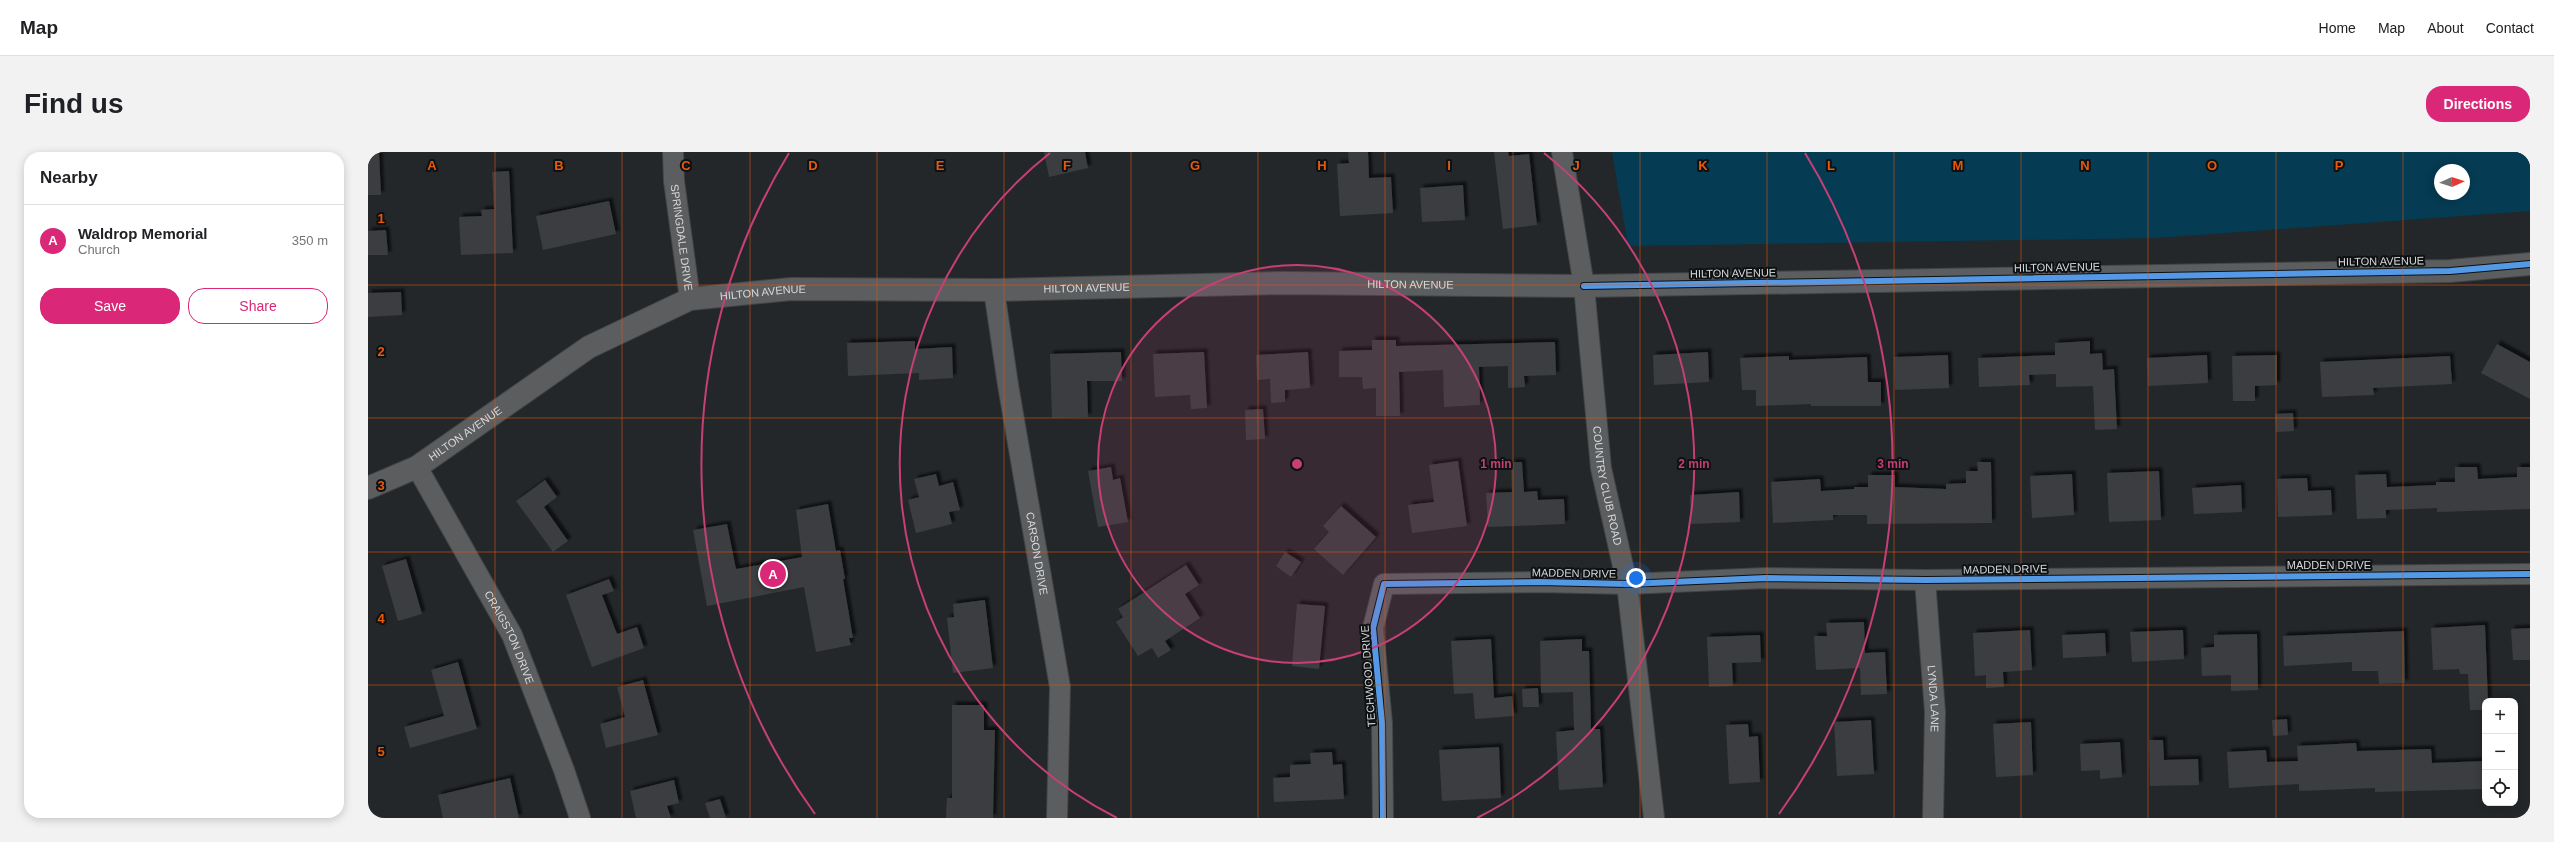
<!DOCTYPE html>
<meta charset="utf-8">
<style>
:root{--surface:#fff;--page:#f2f2f2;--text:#202124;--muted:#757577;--line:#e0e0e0;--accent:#db2777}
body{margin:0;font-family:Helvetica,sans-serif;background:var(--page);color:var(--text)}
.controls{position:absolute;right:12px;bottom:12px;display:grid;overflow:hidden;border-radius:8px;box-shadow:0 2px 10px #0003}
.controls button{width:36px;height:36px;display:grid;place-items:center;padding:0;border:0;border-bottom:1px solid var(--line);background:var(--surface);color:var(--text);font:20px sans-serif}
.compass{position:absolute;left:2066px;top:12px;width:36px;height:36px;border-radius:50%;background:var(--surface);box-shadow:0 2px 10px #0003;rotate:87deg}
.you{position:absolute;left:1268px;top:426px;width:14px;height:14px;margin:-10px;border:3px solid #fff;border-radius:50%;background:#1a73e8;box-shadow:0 0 0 6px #1a73e833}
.badge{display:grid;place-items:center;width:26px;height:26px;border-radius:50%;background:var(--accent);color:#fff;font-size:13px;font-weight:700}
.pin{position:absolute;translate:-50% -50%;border:2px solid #fff;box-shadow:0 1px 4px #0006}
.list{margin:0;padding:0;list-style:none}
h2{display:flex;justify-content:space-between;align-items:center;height:52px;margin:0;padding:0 16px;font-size:17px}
h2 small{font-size:13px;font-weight:400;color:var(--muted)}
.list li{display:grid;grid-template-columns:26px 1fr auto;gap:12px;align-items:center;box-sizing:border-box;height:72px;padding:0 16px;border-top:1px solid var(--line)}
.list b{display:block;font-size:15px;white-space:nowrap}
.list p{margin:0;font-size:13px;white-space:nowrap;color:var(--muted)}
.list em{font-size:13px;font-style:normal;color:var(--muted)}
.actions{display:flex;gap:8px;padding:12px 16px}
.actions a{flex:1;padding:9px 0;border:1px solid var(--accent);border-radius:16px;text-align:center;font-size:14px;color:var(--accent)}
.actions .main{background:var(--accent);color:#fff}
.icon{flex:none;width:22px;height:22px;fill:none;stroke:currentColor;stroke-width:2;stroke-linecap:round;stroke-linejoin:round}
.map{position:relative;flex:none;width:2162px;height:666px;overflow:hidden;border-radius:16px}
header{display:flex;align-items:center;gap:24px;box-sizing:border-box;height:56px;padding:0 20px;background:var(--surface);border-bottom:1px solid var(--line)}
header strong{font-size:19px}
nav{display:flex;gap:22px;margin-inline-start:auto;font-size:14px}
.intro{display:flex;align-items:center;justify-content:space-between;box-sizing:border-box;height:96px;padding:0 24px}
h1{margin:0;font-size:28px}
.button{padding:10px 18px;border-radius:16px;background:var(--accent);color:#fff;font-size:14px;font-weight:700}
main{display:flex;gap:24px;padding:0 24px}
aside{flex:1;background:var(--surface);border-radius:16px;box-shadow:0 2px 10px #0003}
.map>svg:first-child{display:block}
.green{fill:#053b53;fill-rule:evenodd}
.building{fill:#3b3d3f;filter:url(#shadow)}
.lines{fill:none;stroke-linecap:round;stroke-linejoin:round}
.minor-casing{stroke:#424445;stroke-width:22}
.tertiary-casing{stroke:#424445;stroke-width:24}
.minor{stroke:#5b5d5f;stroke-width:20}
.tertiary{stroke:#5b5d5f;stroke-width:22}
.cycleway-casing{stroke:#0e1011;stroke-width:8}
.cycleway{stroke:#5399e6;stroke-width:6}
.grid{fill:none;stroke:#e8590c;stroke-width:1;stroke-opacity:0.55}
.ring{fill:none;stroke:#c63f75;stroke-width:2}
.labels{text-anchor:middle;stroke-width:4;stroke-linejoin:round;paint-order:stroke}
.street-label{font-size:11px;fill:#d6d9db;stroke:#0e1011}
.grid-label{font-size:13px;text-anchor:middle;font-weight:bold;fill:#e8590c;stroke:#0e1011;stroke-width:4;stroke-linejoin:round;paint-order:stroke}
.centre{fill:#c63f75;stroke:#0e1011;stroke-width:2}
.ring-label{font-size:12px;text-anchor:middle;font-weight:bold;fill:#c63f75;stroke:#0e1011;stroke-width:4;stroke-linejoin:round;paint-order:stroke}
</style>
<header>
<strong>Map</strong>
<nav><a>Home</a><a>Map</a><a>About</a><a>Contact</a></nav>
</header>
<div class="intro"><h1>Find us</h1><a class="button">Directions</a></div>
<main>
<aside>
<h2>Nearby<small></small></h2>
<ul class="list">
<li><span class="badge">A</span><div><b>Waldrop Memorial</b><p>Church</p></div><em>350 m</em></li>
</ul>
<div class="actions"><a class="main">Save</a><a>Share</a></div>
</aside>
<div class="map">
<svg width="2162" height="666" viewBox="0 0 2162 666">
<defs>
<filter id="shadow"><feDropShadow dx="3.5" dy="-3.5" stdDeviation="1" flood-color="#0009"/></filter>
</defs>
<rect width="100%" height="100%" fill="#242729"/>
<path class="green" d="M1244,0H2162V59L1789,86L1260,94ZM2072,18H2096V42H2072Z"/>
<g class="building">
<path d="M0,0H11L13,43H0Z"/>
<path d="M676,0H717L720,16L681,25Z"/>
<path d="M980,0H1000L1001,26L1023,25L1025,61L972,64L969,12L981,11Z"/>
<path d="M1126,0H1140L1141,4L1161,2L1169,73L1135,77Z"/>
<path d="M141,19L145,101L93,103L91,65L114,64L113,58L126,57L124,20Z"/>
<path d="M1095,33L1097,68L1054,70L1052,36Z"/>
<path d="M241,49L248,82L175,98L168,64Z"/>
<path d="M18,78L20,103H0V79Z"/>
<path d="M33,140L34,163L0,165V141Z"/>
<path d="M1004,188H1028V194L1187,190L1188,223L1156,224L1157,235L1140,236V214L1111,215L1112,253L1076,255L1075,218L1031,220L1032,264H1008V236L995,237L994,225H971V199L1004,198Z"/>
<path d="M547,189V197L584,195L585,226L551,228V221L480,224L479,191Z"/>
<path d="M1722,189V202L1734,201L1735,218L1746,217L1749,277L1727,278L1725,234L1688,235V222L1661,223L1662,233L1611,235L1610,206L1687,203V191Z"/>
<path d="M2129,192L2162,210V247L2113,221Z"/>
<path d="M753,200L754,229H719L720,265L684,266L682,202Z"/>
<path d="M836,200L839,256L823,257L822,243L787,245L785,202Z"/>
<path d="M940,200L942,236L917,238V250L903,251L902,227L889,228L888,203Z"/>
<path d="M1340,200L1341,230L1286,233L1285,203Z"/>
<path d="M1580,203L1581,236L1527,238L1526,205Z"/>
<path d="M1839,203L1840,231L1780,234L1779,206Z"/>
<path d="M1909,203V233L1887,234V249H1865L1864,204Z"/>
<path d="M1421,204V208L1499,205L1500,230H1513V254H1443V252L1388,254V238H1374L1372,206Z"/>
<path d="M2082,204L2084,232L2005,236L2006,243L1954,245L1952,210Z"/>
<path d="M895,257L897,287L878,288L877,258Z"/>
<path d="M1925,261L1926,279L1908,280L1907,262Z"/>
<path d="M1090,309L1099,374L1044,381L1040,353L1066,350L1061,313Z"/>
<path d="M1143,310H1154L1156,340L1169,339L1170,348L1196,347L1197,372L1120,375L1118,341L1144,340Z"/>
<path d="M1609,310H1623L1624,371L1499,372V363H1465V368L1405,371L1403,330L1452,327L1453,339L1486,337V335H1500V323H1527V335L1578,337V332L1598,331V319H1610Z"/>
<path d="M743,315L745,328L752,326L760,370L730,375L720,319Z"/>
<path d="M2087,315H2109L2110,327L2149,325V315H2162V357L2069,360V356L2018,358V366L1989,367L1987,323L2018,322L2019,335L2068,333V330H2087Z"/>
<path d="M1791,319L1793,368L1741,370L1739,321Z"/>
<path d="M568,322L571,334L585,330L592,358L581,360L584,372L548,381L540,348L551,345L546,327Z"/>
<path d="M1704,322L1706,363L1664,366L1662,324Z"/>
<path d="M1939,326L1940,339L1963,338L1964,363L1910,365L1909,327Z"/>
<path d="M177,328L189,345L176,355L200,389L185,400L148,349Z"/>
<path d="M1873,333L1874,360L1826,362L1824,336Z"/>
<path d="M1371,340L1372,370L1323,372L1322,343Z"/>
<path d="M460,352L468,399L472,398L477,427H475L485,486H481L483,493L448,500L436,435L339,454L325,378L359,372L368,417L434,405L428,358Z"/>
<path d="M973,354L1008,385L975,423L946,397L961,380L955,374Z"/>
<path d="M917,400L933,410L923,425L908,414Z"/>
<path d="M38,407L54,462L30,469L14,414Z"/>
<path d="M818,413L831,433L817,442L832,466L797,489L803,498L790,506L784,496L770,504L748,470L755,465L750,457Z"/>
<path d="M241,427L246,439L234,443L249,482L269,475L276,496L224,515L198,443Z"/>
<path d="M617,448L625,516L585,521L579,466L586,465L585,452Z"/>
<path d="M929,452L957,454L951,517L924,514Z"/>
<path d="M1496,470L1497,501L1517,500L1519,542L1493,543L1492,516L1448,518L1446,484H1459L1458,471Z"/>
<path d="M2117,473L2120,549H2117V558H2102L2100,522H2092L2091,517L2065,518L2063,476Z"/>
<path d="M2162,476V508H2145L2143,477Z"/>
<path d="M1662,478L1664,518L1635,520L1636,535L1618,536V523L1607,524L1605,481Z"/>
<path d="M1815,478L1816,507L1764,510L1762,480Z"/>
<path d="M2036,479L2037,531L2011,532L2010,519H1984V510L1916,514L1915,484Z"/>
<path d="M1737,481L1738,504L1695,506L1694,483Z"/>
<path d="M1889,482L1890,538L1863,539V523L1834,524L1833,496L1846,495V483Z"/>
<path d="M1392,483L1393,510L1364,511L1365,534L1341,535L1339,485Z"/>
<path d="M1123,487L1126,546L1144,544L1146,564L1107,567L1105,541L1086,542L1083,489Z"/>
<path d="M1214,487V499H1221L1223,577H1232L1235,635L1191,638L1188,580L1206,578L1205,540L1173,541L1172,489Z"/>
<path d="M90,510L109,577L42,596L36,575L76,564L63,518Z"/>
<path d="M275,528L290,583L238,596L232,572L257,565L249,535Z"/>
<path d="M1170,536L1171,555H1155L1154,537Z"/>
<path d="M584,553H616V578H627L625,666H578L579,646H584Z"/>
<path d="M1919,567L1920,583L1905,584L1904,568Z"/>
<path d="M1503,568L1506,622L1469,624L1466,570Z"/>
<path d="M1663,570L1665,623L1628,625L1625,572Z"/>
<path d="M1380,572L1381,585L1390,584L1392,630L1361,632L1358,573Z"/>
<path d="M1781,588H1795L1796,608L1830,607L1831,633L1782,634Z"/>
<path d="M1752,590L1754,625L1732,627V618L1713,619L1712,592Z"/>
<path d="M1988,591L1989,599L2063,597L2064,611L2117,609V637L2007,640V636L1931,639V632L1861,636L1859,600L1898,598L1899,610L1930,609L1929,594Z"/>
<path d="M1131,595L1133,646L1074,649L1071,598Z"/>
<path d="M964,600L965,613L974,612L976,647L906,650L905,626L922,625V613L943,612L942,601Z"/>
<path d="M142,626L151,666H75L70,643Z"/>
<path d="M306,628L311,651L299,654L303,666H268L262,639Z"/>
<path d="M352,647L358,666H342L337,651Z"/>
</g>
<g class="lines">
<defs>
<g id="minor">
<path id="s1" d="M305,0L306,29L322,147"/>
<path id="s2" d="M1194,0L1216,134L1233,316L1259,432L1286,666"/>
<path id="s3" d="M626,138L640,233L692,535L689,666"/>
<path id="s4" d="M49,315L144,483L196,618L212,666"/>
<path id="s5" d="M1557,428L1567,560L1565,666"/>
<path d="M1015,666L1014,571L1005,476L1016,432L1171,430L1259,432L1398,426L1557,428L2162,422"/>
</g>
<g id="tertiary">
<path id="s6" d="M0,336L49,315L221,195L322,147L423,137L626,138L916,131L1216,134L2082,119L2162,112"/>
</g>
</defs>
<use href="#minor" class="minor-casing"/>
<use href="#tertiary" class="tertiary-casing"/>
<use href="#minor" class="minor"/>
<use href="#tertiary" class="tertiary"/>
<defs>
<g id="cycleway">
<path d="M1216,134L2082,119L2162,112"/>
<path d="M1015,666L1014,571L1005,476L1016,432L1171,430L1259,432L1398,426L1557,428L2162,422"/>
</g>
</defs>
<use href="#cycleway" class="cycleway-casing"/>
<use href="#cycleway" class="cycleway"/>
</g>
<path class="grid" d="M127,0V666M254,0V666M382,0V666M509,0V666M636,0V666M763,0V666M890,0V666M1017,0V666M1145,0V666M1272,0V666M1399,0V666M1526,0V666M1653,0V666M1780,0V666M1908,0V666M2035,0V666M0,133H2162M0,266H2162M0,400H2162M0,533H2162"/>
<circle cx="929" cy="312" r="199" fill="#c63f75" fill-opacity=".12"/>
<g class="ring">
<circle cx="929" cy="312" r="199"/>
<path d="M749 666A397 397 0 0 1 682 1M1176 1A397 397 0 0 1 1109 666"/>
<path d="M447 662A596 596 0 0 1 421 1M1437 1A596 596 0 0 1 1411 662"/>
</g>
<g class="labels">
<g class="street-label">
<text dy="4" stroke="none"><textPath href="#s1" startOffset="86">SPRINGDALE DRIVE</textPath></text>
<text transform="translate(2013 109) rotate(-1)" y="4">HILTON AVENUE</text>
<text transform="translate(1689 115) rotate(-1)" y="4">HILTON AVENUE</text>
<text transform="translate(1365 121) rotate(-1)" y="4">HILTON AVENUE</text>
<text dy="4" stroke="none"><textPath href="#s6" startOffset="1096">HILTON AVENUE</textPath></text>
<text dy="4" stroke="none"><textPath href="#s6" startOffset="772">HILTON AVENUE</textPath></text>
<text dy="4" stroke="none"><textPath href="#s6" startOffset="448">HILTON AVENUE</textPath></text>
<text dy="4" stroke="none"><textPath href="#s6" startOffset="112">HILTON AVENUE</textPath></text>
<text dy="4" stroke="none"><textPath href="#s2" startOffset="337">COUNTRY CLUB ROAD</textPath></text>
<text dy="4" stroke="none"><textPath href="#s3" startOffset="267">CARSON DRIVE</textPath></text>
<text x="1961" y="417">MADDEN DRIVE</text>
<text transform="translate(1637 417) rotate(-1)" y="4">MADDEN DRIVE</text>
<text transform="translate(1206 421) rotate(1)" y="4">MADDEN DRIVE</text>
<text dy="4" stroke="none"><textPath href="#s4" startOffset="194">CRAIGSTON DRIVE</textPath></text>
<text transform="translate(1000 524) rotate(-94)" y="4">TECHWOOD DRIVE</text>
<text dy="4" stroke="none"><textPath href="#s5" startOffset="119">LYNDA LANE</textPath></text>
</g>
</g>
<g class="grid-label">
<text x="64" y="18">A</text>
<text x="191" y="18">B</text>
<text x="318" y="18">C</text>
<text x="445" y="18">D</text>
<text x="572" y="18">E</text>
<text x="699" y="18">F</text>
<text x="827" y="18">G</text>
<text x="954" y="18">H</text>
<text x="1081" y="18">I</text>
<text x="1208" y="18">J</text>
<text x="1335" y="18">K</text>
<text x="1463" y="18">L</text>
<text x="1590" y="18">M</text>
<text x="1717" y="18">N</text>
<text x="1844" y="18">O</text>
<text x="1971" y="18">P</text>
<text x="13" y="71">1</text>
<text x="13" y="204">2</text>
<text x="13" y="338">3</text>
<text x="13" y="471">4</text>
<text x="13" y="604">5</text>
</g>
<circle cx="929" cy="312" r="6" class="centre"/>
<g class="ring-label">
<text x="1128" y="316">1 min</text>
<text x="1326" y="316">2 min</text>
<text x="1525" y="316">3 min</text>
</g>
</svg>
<div class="controls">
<button>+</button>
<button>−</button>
<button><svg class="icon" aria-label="locate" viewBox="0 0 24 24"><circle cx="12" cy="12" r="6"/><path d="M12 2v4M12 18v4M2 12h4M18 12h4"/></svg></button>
</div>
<svg class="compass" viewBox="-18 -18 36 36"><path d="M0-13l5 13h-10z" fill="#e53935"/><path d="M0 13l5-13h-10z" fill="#757577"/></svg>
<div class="you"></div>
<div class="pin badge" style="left:405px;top:422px">A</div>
</div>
</main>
